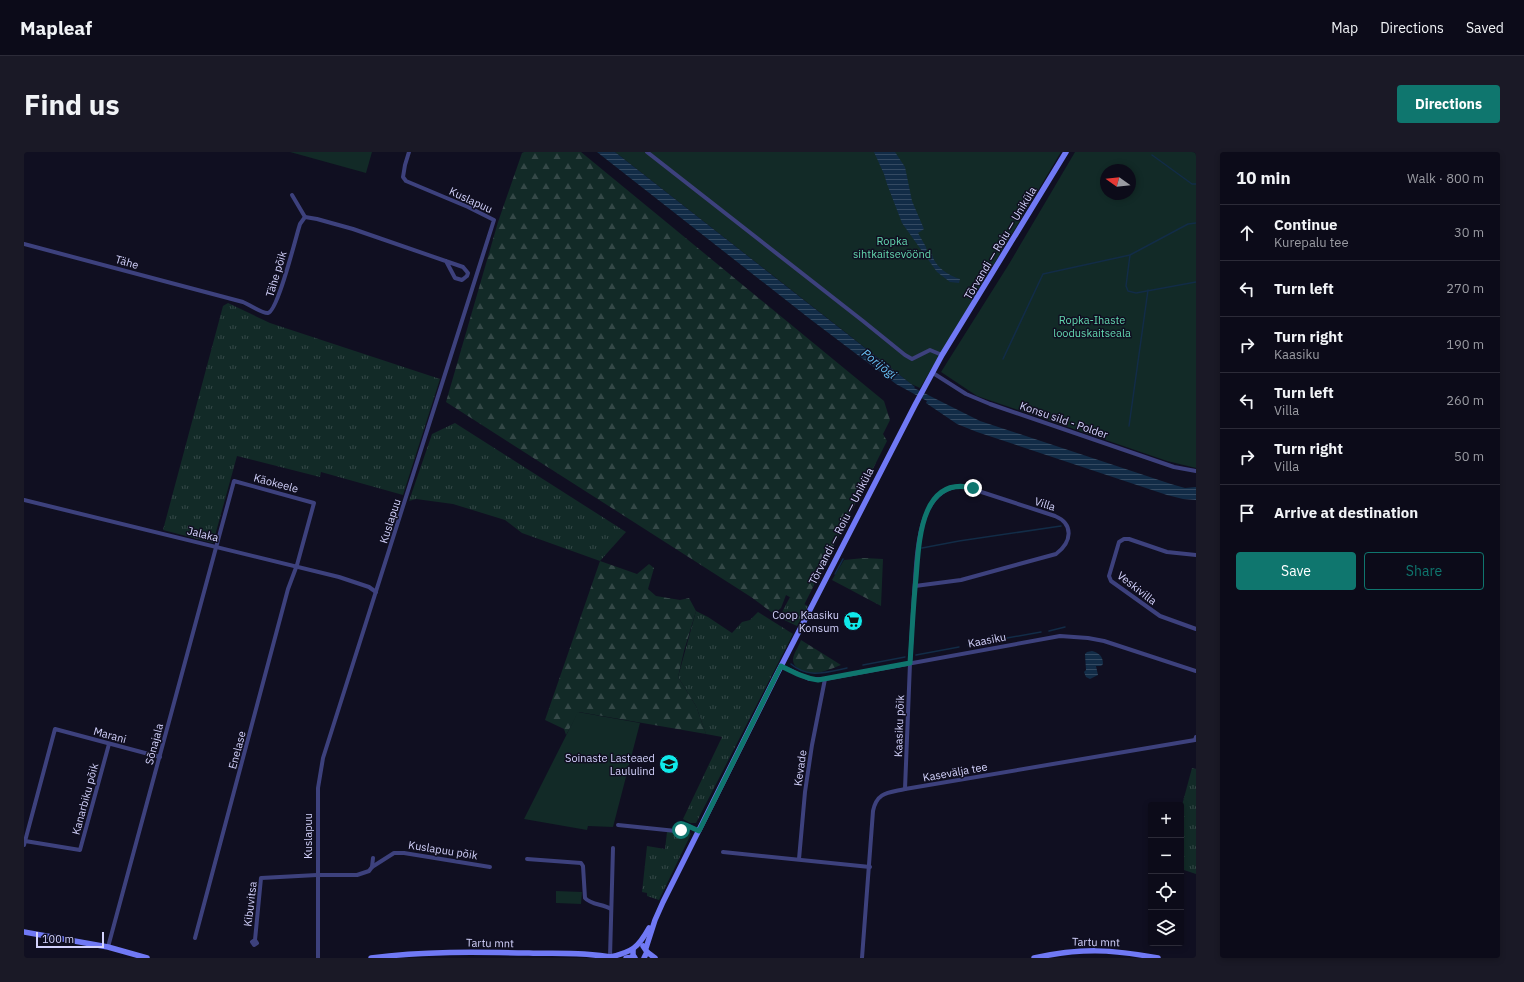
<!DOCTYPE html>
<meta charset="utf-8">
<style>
:root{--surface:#0c0b19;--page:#1a1926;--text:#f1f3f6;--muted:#9a9ba2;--line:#2c2b38;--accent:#0f766e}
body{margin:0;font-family:"IBM Plex Sans",sans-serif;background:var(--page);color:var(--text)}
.controls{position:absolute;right:12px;bottom:12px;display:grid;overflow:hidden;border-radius:4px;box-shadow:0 2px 6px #0003}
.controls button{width:36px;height:36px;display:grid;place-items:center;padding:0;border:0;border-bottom:1px solid var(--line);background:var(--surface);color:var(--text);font:20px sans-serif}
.compass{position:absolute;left:1076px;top:12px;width:36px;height:36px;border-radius:50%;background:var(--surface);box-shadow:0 2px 6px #0003;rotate:285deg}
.scale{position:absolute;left:12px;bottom:10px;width:68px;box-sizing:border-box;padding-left:4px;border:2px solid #d3d2fc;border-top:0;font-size:11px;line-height:14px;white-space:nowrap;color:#d3d2fc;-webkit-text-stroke:3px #100f21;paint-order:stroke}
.stop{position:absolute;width:12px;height:12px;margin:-9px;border:3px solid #0f766e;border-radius:50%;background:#fff}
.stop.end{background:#0f766e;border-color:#fff;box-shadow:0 1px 4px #0008}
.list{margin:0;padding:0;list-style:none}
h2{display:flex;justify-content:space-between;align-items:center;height:52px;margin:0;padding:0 16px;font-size:17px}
h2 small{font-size:13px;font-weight:400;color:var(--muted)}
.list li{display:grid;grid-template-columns:26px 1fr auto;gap:12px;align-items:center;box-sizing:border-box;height:56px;padding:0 16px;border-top:1px solid var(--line)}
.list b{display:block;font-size:15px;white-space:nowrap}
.list p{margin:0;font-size:13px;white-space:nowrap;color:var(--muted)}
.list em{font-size:13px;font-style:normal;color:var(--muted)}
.actions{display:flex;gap:8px;padding:12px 16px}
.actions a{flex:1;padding:9px 0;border:1px solid var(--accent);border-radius:4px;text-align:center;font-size:14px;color:var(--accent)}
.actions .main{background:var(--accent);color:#fff}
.icon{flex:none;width:22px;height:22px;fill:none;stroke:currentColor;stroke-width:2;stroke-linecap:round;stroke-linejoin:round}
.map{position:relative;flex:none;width:1172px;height:806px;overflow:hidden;border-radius:4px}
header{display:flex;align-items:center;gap:24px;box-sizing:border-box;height:56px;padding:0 20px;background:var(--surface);border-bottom:1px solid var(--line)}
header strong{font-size:19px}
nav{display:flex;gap:22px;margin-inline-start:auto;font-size:14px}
.intro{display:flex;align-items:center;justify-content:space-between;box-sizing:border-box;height:96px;padding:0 24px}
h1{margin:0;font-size:28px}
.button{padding:10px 18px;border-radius:4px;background:var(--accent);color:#fff;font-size:14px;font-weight:700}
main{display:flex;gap:24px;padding:0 24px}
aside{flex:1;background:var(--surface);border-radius:4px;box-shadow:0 2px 6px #0003}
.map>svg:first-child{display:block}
.grass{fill:url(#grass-tufts)}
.forest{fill:url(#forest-firs)}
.park{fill:#122a27;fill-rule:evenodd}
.water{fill:url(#water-rules)}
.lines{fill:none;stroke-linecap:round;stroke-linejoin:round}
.stream{stroke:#122c47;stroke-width:1.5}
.street{stroke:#3d417d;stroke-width:4}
.secondary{stroke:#7079f5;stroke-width:5.5}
.route{stroke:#0f766e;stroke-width:5}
.labels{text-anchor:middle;stroke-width:3;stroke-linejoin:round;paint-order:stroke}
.street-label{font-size:11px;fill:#d3d2fc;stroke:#100f21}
.park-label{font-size:11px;fill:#63d7af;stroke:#100f21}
.poi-label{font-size:11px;fill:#d3d2fc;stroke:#100f21;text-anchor:end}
.water-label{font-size:12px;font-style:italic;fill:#67c1f5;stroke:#100f21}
</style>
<header>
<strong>Mapleaf</strong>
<nav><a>Map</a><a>Directions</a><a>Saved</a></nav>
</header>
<div class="intro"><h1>Find us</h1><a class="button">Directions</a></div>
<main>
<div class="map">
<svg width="1172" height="806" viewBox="0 0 1172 806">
<defs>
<pattern id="grass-tufts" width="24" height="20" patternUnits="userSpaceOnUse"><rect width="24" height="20" fill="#122a27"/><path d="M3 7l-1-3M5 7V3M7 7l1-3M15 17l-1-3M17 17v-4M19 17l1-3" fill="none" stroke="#344847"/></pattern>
<pattern id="forest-firs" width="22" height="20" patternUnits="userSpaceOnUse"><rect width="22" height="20" fill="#122a27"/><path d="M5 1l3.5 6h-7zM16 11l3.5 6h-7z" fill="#344847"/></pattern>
<pattern id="water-rules" width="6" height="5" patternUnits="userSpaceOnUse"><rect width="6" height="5" fill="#122c47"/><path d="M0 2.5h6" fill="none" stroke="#344a62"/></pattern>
</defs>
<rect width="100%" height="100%" fill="#100f21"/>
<g class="grass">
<path d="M204,151L246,171L416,227L379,343L297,320L296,325L213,304L189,391L139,378L199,154Z"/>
<path d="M431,271L602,380L576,409L498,381L481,368L429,352L392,347L385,349L408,282Z"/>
<path d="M766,445L784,454L773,474L756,466V464Z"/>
<path d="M672,459L684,465L708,481L718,470L726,468L734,460L769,482L672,671H666L659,667L698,585L682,582L672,554L654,525Z"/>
<path d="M1168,616L1172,617V722L1157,717V657Z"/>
<path d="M662,677L667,682L635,748L623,744V741L618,740L623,694L641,697L643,680H656Z"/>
</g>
<g class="forest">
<path d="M500,0H557L860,249L866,268L859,282L863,289L780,453L762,443L757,456L750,462L727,445L422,250L474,70L498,1Z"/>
<path d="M840,406L859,407L857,454L808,428L820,408Z"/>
<path d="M576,409L613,422L625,412L630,416L624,437L632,444L656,448L665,446L672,459L660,499L654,525L672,554L682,582L555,560L542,583L540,577L521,568Z"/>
<path d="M777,488L817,513C804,518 786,527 773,516C771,514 769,511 769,508C769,502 775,494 777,488Z"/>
</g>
<g class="park">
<path d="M266,0H348L342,21Z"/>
<path d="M591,0H1037L896,236L887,232L872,220Z"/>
<path d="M1051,0H1172V316L1143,309L953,244L917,220L985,112ZM1082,18H1106V42H1082Z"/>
<path d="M554,560L616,571L589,675L564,674L563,678L500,667Z"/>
<path d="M532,739L558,740L557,752L532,751Z"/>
</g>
<g class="water">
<path d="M573,0H591L891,235L890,236L956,269L1147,332L1161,336L1172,335V348L1159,347L1143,343L953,280L933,272L902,251L903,249L872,232L786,167Z"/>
<path d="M850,0H871L881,15L888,49L900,77L894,81L902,95L903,100L908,102C910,114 925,124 936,127L935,131L926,130L913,120L878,71L863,32L860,22Z"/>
<path d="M1068,499C1075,501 1079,504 1079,512L1077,514H1072L1074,523L1066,527L1062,525L1060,520L1062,518L1061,502L1063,500Z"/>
</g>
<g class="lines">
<g class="stream">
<path d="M1128,3L1168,32H1172"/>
<path d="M1106,103L1102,134L1104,139L1112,141L1172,130"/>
<path d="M979,207L1019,122L1106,103L1164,72L1172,71"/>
<path d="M1105,274L1124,138"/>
<path d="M898,396L935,389L1037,374"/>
<path d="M811,422L819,407"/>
<path d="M1025,479L1041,475"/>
<path d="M983,486L1017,480"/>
<path d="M944,493L975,488"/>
<path d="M892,503L935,495"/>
<path d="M767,512C784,527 803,520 823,516"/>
<path d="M839,513L881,505"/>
</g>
<g class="street">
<path d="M623,0L839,169L881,203L888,207L906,198L918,203"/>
<path d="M268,43L281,65"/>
<path d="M0,92L219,150C224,152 239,162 244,161C254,159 272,84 276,72L281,65L293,67L329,77L439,115L444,121L443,124L438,128L431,126L422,109"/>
<path d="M909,221L942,242L966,252L1150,315L1172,319"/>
<path d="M0,348L315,425L345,435L352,440"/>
<path d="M1172,403L1143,400L1105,387H1100L1095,390L1085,424L1087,429L1136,464L1172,477"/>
<path d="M757,514L785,527H801L1036,484L1064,486L1080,489L1172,519"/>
<path d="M881,637L886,511L890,442C893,408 891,335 939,334L1031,364C1050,372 1048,390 1032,402L937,428L891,434"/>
<path d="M594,673L652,679L657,678L662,673L675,679"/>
<path d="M1,689L56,698L85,592"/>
<path d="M0,693L31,577L136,605"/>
<path d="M699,700L846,715"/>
<path d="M503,707L557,711L559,714L561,746C567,753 579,752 587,757"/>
<path d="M775,707L781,640L788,593L801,527"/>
<path d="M348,715L370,701H380L466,715"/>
<path d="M231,788L228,790L230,793L233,791L231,788L237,726L293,723H333L345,719L348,715L349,706"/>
<path d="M84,795L210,329L290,351L273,413L264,437L171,786"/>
<path d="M586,805L589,696"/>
<path d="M294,806V636L299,606L470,68L444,55L382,29L379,25L381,13L385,0"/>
<path d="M838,806L849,659C853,640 864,641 881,637L1171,588L1172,585"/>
</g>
<g class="secondary">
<path d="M0,780L84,795L123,806"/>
<path d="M619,794L623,800L620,806"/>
<path d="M622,796L631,768L639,750L752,524L891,253L918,203L1042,0"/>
<path d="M609,798V803L611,806"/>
<path d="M623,800L631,806"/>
<path d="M586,805C608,800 614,796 625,776"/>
<path d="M347,806C400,799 452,800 505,801C532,802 564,800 590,806"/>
<path d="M602,806L610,805"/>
<path d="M1010,806C1056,796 1087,797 1134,806"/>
</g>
</g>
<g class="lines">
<path class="route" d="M657,678L662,673L675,679L757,514C769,520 780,526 794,528L886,511C888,483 889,454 892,426C895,391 896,323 949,336"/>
</g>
<defs>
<symbol id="supermarket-disc" viewBox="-11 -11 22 22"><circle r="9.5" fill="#10e9ea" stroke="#100f21"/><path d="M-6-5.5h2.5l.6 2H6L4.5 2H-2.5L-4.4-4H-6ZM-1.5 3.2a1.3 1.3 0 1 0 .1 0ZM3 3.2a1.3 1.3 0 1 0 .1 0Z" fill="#111"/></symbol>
<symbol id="school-disc" viewBox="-11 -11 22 22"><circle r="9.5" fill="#10e9ea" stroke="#100f21"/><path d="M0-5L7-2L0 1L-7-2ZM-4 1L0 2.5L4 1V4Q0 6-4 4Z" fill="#111"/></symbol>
</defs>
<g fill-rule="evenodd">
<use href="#supermarket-disc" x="818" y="458" width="22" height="22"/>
<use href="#school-disc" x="634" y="601" width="22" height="22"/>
</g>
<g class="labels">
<g class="street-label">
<text transform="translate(447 48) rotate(25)" y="4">Kuslapuu</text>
<text transform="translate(976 91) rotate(-59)" y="4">Tõrvandi — Roiu — Uniküla</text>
<text transform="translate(103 110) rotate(16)" y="4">Tähe</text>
<text transform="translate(252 122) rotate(-73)" y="4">Tähe põik</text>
<text transform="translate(1040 268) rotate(19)" y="4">Konsu sild - Polder</text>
<text transform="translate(252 331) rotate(15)" y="4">Käokeele</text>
<text transform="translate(1021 352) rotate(18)" y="4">Villa</text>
<text transform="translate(366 369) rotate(-72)" y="4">Kuslapuu</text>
<text transform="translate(817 374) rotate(-63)" y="4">Tõrvandi — Roiu — Uniküla</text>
<text transform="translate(179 382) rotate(14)" y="4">Jalaka</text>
<text transform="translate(1113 436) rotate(38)" y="4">Veskivilla</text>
<text transform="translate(963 488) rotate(-11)" y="4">Kaasiku</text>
<text transform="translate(875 574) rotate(-88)" y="4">Kaasiku põik</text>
<text transform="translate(86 583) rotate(15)" y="4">Marani</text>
<text transform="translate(130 592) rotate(-75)" y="4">Sõnajala</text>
<text transform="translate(213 598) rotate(-75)" y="4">Enelase</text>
<text transform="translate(776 616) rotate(-82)" y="4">Kevade</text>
<text transform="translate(931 620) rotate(-10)" y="4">Kasevälja tee</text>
<text transform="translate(61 647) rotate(-75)" y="4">Kanarbiku põik</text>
<text transform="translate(284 684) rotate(-90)" y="4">Kuslapuu</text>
<text transform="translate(419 698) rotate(9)" y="4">Kuslapuu põik</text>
<text transform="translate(226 752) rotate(-83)" y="4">Kibuvitsa</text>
<text transform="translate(1072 790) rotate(1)" y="4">Tartu mnt</text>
<text transform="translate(466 791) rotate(1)" y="4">Tartu mnt</text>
</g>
<g class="park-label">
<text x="868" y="93">Ropka<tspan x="868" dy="13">sihtkaitsevöönd</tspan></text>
<text x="1068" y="172">Ropka-Ihaste<tspan x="1068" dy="13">looduskaitseala</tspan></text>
</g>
<g class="poi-label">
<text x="815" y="467">Coop Kaasiku<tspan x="815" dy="13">Konsum</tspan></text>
<text x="631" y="610">Soinaste Lasteaed<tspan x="631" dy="13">Laululind</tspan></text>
</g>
<g class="water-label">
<text transform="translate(855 212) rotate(38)" y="4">Porijõgi</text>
</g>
</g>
</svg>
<div class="controls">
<button>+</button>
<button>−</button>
<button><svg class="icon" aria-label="locate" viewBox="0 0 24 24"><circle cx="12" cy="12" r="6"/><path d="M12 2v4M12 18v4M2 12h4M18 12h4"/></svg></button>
<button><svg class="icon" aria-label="layers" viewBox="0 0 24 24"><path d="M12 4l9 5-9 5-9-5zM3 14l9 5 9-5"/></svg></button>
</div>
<svg class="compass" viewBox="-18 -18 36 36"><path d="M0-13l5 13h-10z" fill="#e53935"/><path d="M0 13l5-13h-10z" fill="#9a9ba2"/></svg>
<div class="scale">100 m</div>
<div class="stop" style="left:657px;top:678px"></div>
<div class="stop end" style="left:949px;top:336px"></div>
</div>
<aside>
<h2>10 min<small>Walk · 800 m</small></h2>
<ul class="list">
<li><svg class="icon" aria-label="ahead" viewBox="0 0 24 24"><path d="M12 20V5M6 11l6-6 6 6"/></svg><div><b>Continue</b><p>Kurepalu tee</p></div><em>30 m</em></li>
<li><svg class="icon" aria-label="left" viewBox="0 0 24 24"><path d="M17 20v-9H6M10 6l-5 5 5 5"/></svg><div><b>Turn left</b></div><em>270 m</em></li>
<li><svg class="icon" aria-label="right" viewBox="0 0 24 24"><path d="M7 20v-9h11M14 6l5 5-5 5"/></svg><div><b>Turn right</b><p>Kaasiku</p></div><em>190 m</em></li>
<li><svg class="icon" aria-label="left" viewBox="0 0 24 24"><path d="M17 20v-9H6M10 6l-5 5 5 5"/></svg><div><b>Turn left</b><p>Villa</p></div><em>260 m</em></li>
<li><svg class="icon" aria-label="right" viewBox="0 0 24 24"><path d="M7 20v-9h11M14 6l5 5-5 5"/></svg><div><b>Turn right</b><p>Villa</p></div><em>50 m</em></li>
<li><svg class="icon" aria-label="arrive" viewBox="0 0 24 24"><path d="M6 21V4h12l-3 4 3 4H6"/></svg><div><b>Arrive at destination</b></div></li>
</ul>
<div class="actions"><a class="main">Save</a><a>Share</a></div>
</aside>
</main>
